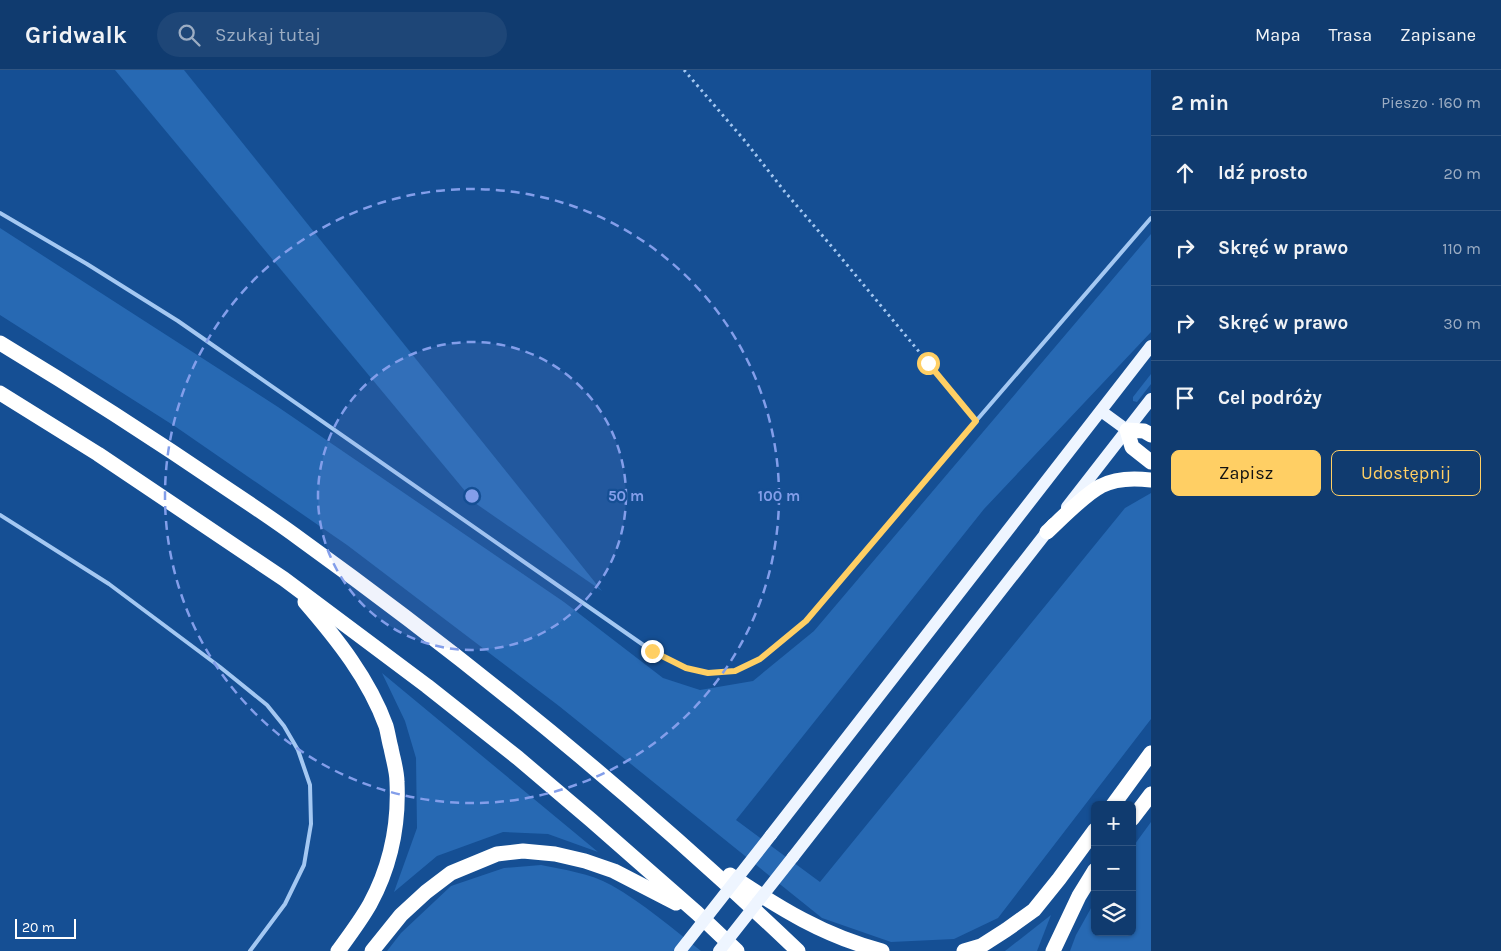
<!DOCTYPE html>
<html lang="pl">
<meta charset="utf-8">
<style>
:root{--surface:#103b6f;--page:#1e4677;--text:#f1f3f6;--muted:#9cadc3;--line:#305582;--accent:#ffcf64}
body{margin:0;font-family:Karla,sans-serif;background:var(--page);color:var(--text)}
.controls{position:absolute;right:15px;bottom:15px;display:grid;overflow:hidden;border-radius:8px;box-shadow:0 1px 4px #0004}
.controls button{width:45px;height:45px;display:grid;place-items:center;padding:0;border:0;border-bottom:1px solid var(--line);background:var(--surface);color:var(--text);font:25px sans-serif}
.scale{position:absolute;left:15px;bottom:12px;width:61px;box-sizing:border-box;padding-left:5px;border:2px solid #fff;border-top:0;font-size:14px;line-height:18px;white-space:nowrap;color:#fff;-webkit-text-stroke:4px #154f94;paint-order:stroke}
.stop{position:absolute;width:15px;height:15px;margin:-11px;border:4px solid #ffcf64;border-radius:50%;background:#fff}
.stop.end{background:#ffcf64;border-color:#fff;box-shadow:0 1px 5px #0008}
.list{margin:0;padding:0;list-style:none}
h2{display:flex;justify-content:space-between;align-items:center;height:65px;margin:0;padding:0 20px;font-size:21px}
h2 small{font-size:16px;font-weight:400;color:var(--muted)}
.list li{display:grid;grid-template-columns:32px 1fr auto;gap:15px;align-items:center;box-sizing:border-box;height:75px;padding:0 20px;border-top:1px solid var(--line)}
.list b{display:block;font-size:19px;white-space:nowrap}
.list em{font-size:16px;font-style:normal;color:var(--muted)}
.actions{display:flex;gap:10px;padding:15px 20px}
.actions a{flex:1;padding:11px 0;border:1px solid var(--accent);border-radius:8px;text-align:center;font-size:18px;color:var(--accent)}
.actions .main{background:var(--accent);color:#111}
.icon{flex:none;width:28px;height:28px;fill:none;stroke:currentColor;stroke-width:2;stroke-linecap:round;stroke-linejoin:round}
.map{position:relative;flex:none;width:1151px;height:881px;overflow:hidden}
header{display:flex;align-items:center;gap:30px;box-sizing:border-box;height:70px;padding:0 25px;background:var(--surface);border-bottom:1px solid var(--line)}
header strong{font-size:24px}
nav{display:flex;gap:28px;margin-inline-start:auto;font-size:18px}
.search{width:350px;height:45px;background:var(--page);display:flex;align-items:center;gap:12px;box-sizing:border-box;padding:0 18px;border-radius:28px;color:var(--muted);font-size:19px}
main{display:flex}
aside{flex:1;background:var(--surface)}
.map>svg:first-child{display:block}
.green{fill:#2769b3}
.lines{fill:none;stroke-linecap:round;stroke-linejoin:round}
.path{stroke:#a4c8f2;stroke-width:3;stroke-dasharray:2.5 4;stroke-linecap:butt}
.lane{stroke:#a4c8f2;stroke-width:4}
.primary{stroke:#eef5ff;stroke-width:12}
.highway{stroke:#fff;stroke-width:15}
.primary-bridge{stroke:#eef5ff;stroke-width:12}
.route{stroke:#ffcf64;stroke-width:6}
.ring{fill:none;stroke:#839eea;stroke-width:2.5;stroke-dasharray:9 6}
.centre{fill:#839eea;stroke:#154f94;stroke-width:2.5}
.ring-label{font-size:15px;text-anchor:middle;font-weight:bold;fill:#839eea;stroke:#154f94;stroke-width:4.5;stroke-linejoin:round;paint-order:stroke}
</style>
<header>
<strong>Gridwalk</strong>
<div class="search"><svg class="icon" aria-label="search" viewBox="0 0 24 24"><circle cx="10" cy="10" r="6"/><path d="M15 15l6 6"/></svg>Szukaj tutaj</div>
<nav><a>Mapa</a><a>Trasa</a><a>Zapisane</a></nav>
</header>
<main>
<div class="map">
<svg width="1151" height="881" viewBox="0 0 1151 881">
<rect width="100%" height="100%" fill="#154f94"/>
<g class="green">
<path d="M115,0H184L602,521L475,433Z"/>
<path d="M0,158L278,337L564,532L663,608L700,620L753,611L814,561L1151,164V262L984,439L736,750L820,812L1125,438L1151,423V649L998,848L954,869L891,872L822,848L559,636L347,475L176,357L0,245Z"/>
<path d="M1151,304V314L1137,332L1133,331V327Z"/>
<path d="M382,603L598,782L548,764L503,762L437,786L394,822L417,758L416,688L405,651Z"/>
<path d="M1151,752V881H1070L1076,865L1095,831V862H1132V778Z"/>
<path d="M541,795C564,800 590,803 611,815C643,833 672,858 701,881H387L401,863L451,816L504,798Z"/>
<path d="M1051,845L1037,881H1005Z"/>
</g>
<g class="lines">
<path class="path" d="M684,0L745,71L785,122L833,178L970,343"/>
<g class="lane">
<path d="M0,143L87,194L178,251L652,581L686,598L708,603L735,601L760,589L806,551L976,351L1151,148"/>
<path d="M0,445L109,514L220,597L267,635L284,656L298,680L310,715L311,754L304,795L285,834L250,881"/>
</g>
<g class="primary">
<path d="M1101,341L1127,360"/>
<path d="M1067,437L1151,329"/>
<path d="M771,765L1151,276"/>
<path d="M793,787L1053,454"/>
</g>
<g class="highway">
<path d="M0,273C78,320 154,369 229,420C253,436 277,452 300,469C475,595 642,732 798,881"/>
<path d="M0,323L98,384L284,509L427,616L518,688L591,750L697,843L737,881"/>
<path d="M1151,365L1144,361L1127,360L1132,377L1151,392"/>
<path d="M1047,462C1061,449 1085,424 1101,416C1116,408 1135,408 1151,410"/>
<path d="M305,532C337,569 369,609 386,656C388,663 389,671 391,678C393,689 397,701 397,712C399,754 390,797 370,834C361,850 349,866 338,881"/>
<path d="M1113,735L1151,683"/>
<path d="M1132,749L1151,724"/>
<path d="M730,805C779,838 824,866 882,881"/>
<path d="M372,881L401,845L426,822L451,803L497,784L523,781L555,784L585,791L614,801L676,833"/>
<path d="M964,881L981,876L1006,860L1034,840L1059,809L1095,760"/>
<path d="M1053,881L1079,826L1095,800"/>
</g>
<g class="primary-bridge">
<path d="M680,881L771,765"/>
<path d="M719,881L793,787"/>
</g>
</g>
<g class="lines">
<path class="route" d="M652,581L686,598L708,603L735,601L760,589L806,551L976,351L928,293"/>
</g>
<circle cx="472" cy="426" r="154" fill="#839eea" fill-opacity=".12"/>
<g class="ring">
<circle cx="472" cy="426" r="154"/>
<circle cx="472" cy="426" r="307"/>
</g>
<circle cx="472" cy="426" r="8" class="centre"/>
<g class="ring-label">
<text x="626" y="431">50 m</text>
<text x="779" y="431">100 m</text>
</g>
</svg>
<div class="controls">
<button>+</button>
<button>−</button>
<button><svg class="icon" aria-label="layers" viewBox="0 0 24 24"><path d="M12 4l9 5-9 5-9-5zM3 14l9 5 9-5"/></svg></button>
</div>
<div class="scale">20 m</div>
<div class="stop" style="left:928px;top:293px"></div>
<div class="stop end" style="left:652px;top:581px"></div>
</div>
<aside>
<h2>2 min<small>Pieszo · 160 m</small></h2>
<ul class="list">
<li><svg class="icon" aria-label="ahead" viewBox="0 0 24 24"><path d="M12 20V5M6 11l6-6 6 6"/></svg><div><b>Idź prosto</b></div><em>20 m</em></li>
<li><svg class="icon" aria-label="right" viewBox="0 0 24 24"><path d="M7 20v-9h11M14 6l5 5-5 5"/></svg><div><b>Skręć w prawo</b></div><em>110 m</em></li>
<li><svg class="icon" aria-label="right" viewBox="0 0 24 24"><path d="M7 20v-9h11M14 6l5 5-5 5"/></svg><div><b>Skręć w prawo</b></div><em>30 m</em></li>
<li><svg class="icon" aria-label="arrive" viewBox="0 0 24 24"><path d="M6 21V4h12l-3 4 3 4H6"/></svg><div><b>Cel podróży</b></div></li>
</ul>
<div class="actions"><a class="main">Zapisz</a><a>Udostępnij</a></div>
</aside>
</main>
